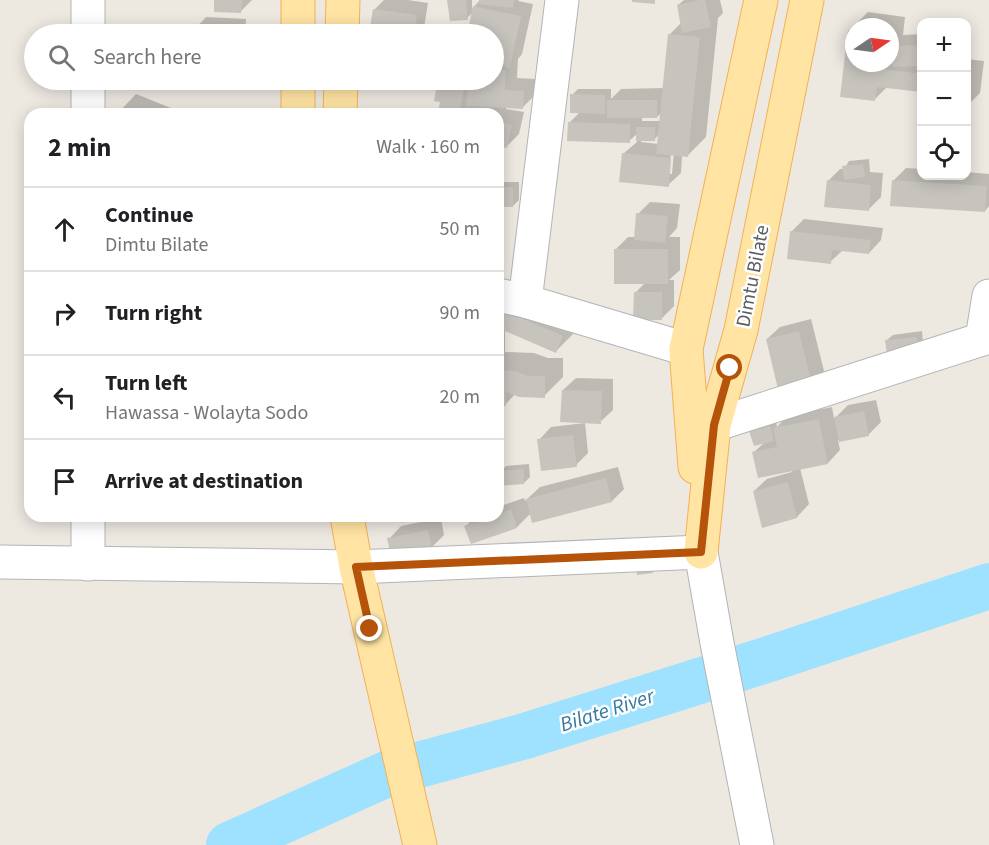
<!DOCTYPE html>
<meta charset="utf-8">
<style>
:root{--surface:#fff;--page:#f6f6f6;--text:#202124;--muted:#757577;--line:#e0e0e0}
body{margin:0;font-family:"Source Sans 3",sans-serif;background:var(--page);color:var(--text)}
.controls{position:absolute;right:18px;top:18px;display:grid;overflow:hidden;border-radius:12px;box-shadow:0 3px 15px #0003}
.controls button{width:54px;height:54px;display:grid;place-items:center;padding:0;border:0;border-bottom:2px solid var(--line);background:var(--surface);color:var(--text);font:30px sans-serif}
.compass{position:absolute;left:845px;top:18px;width:54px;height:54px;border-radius:50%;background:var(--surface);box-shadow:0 3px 15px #0003;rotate:77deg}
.stop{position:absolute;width:18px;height:18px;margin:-14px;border:4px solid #b45309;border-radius:50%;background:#fff}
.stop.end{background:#b45309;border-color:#fff;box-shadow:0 2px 6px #0008}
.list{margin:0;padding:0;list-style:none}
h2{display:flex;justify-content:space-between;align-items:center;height:78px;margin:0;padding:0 24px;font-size:26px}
h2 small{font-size:20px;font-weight:400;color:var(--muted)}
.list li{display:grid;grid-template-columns:39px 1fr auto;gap:18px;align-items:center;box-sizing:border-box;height:84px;padding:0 24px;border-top:2px solid var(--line)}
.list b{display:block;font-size:22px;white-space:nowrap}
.list p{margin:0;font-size:20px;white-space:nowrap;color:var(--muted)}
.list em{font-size:20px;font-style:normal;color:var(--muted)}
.icon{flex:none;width:33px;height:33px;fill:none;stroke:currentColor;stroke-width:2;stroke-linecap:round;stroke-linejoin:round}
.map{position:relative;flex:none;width:989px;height:845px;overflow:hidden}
.search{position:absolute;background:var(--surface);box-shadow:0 3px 15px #0003;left:24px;top:24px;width:480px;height:66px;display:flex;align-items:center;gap:15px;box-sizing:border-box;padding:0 21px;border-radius:33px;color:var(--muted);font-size:22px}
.panel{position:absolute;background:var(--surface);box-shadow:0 3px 15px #0003;left:24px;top:108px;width:480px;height:414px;border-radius:18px}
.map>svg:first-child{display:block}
.shadow{fill:#0003;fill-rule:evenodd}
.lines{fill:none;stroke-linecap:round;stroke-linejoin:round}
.river{stroke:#9ee2ff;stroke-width:46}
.building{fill:#c7c3bd}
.minor-casing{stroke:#b1b5b9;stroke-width:35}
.major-casing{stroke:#f4b152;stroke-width:35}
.minor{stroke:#fff;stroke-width:33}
.major{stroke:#ffe4a3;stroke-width:33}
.route{stroke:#b45309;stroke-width:8}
.labels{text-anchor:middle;stroke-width:5;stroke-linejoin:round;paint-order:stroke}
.street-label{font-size:20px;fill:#595e62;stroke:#fff}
.water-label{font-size:21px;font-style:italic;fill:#3578a0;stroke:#fff}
</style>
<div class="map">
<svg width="989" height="845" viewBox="0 0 989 845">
<rect width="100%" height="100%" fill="#ede8e0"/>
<g class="shadow">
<path d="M215,0H252L241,11Z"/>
<path d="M384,0H408L428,3L423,34H371L375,9Z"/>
<path d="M449,0H472V9L480,0H519L518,1L533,4L522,54L518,59L517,78L536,79L535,95L522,108L506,107V109L524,112L519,134L507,146L498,144V114H439L442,101L436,99L440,80H494V34H468L473,12L467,18Z"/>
<path d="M684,0H720L723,13L718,18L706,137L688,155H682L681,173L668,185L623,154L637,142L638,133L629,141L569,123L580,112L572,95L578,89H611V99L621,89L664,88L669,35L682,22L678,5ZM662,112L661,121H642V117H657ZM659,134L658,144L641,142V140H654ZM671,151H674L672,174H669Z"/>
<path d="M868,12L905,17L903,35L922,34V91L887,87L875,99L842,95L849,31ZM854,27H890V63H854Z"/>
<path d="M206,17L246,19L245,34H193L194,30Z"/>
<path d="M966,59L984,61L980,93L966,107Z"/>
<path d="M136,94L186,114H117Z"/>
<path d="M869,159L870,172L883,173L881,197L868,210L828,181L840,169H844L849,161Z"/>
<path d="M906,168L922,169V176H966V172L989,174V206L985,211L893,181Z"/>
<path d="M503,182H519V200L513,206H498V187Z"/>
<path d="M650,202L680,204L677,228L669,237H680V270L669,280H674V306L662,318L635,293L646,282L616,249L628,237H636L638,214Z"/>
<path d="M804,219L883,228L881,240L869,253L843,250L830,262L791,232Z"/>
<path d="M498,285L574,333L556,351L505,329V352L534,353L548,358H563V377L544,396L515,394L505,405L498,404Z"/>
<path d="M811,319L824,371L812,384L767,339L780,327Z"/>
<path d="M922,331L923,343L887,340L893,335Z"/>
<path d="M576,378L613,379V410L600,422L563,390Z"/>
<path d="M876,400L881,422L868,435L838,440L840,450L828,463L800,468L809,504L797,517L764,526L754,491L767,479L792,472V470L754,452L765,442L751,432L757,426L776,421L777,427L787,416L832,407L834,419L848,405Z"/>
<path d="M585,423L588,453L576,465L539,440L551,427Z"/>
<path d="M529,464L530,477L524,483L500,472L506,466Z"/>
<path d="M618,467L624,489L612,501L531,513L517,527L472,542L466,526L476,516H498V507L524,498L525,501L540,487Z"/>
<path d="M441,518L444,535L432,547L389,539L401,526Z"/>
</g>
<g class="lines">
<path class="river" d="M229,845L389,773L525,736L772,658L989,586"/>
</g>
<g class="building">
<path d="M214,0H242L241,13L214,12Z"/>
<path d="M447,0H466L468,20L450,21Z"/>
<path d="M479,0H514L513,8L478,4Z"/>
<path d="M632,0H655V4L632,2Z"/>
<path d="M700,0H705L711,27L682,33L677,5Z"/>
<path d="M473,6L521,16L510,68L494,65V34H467Z"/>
<path d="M373,9L417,15L414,34H369Z"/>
<path d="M192,29L234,31V34H192Z"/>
<path d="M848,30L854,31V63H884L883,69L922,74V92L877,87L875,101L840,97Z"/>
<path d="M668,34L700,37L688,157L656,154Z"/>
<path d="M922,45V66L892,67L891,46Z"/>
<path d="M494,69L506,70L505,90L524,91L523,109L466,106L468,80H494Z"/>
<path d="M438,80L465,84L459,114H438L440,102L434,101Z"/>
<path d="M570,94L605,95V114L570,113Z"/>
<rect x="607" y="100" width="50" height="18"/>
<path d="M498,122L512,125L507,148L498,146Z"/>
<path d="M568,122L630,124V143L567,141Z"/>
<rect x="636" y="127" width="19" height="14"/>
<path d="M622,153L671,158L669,187L619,182Z"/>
<path d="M863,164L865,177L844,180L842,166Z"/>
<path d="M827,180L871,185L869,211L824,207Z"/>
<path d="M892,180L987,186L985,212L890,206Z"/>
<rect x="498" y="187" width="15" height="20"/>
<path d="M636,213L668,216L665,243L634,240Z"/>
<path d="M790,231L871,240L869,254L832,250L831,264L787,259Z"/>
<rect x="614" y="249" width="54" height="35"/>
<path d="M634,292H662V320H633Z"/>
<path d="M498,308L563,336L556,353L498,328Z"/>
<path d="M799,331L812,385L779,393L766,339Z"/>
<path d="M917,337L918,351L887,354L885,340Z"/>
<path d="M498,370L515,371L528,376H545V398L519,397L506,392V406H498Z"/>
<path d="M562,390L602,391L601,424L560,422Z"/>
<path d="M864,411L869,436L839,442L834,417Z"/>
<path d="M819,419L828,464L758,478L752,452L777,447L773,428Z"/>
<path d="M770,426L774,441L754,446L749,431Z"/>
<path d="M573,435L577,467L541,471L537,439Z"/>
<path d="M524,469V484L499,486V471Z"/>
<path d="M606,478L612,502L532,523L526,499Z"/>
<path d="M788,482L797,518L762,528L753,491Z"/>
<path d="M511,509L517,528L471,544L464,526L492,516H498V514Z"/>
<path d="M428,530L432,549L391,557L387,538Z"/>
<path d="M651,555L653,573L637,575L635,557Z"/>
</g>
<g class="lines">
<defs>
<g id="minor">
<path d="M88,34V0"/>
<path d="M88,114V80"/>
<path d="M498,295L525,301L686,349"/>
<path d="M525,301L562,0"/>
<path d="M982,339L989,296"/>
<path d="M714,425L989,337"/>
<path d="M0,562L356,567L701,552L717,643L757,845"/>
<path d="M88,564V516"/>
</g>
<g id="major">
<path d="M298,34V0"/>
<path d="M342,34L343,0"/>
<path d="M298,114V80"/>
<path d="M340,114L341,80"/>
<path d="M695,467L686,349L761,0"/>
<path d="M347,516L356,567L420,845"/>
<path d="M701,552L714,425L741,330L807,0"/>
</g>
</defs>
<use href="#minor" class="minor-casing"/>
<use href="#major" class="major-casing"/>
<use href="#minor" class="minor"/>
<use href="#major" class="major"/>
</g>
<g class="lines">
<path class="route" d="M370,629L356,567L701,552L714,425L730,368"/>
</g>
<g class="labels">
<g class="street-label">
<text transform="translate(752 276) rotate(-79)" y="7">Dimtu Bilate</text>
</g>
<g class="water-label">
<text transform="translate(607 710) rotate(-18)" y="7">Bilate River</text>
</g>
</g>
</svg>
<div class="controls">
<button>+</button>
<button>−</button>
<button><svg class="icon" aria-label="locate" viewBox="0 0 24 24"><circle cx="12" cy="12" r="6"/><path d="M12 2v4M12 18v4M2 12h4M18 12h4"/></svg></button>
</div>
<svg class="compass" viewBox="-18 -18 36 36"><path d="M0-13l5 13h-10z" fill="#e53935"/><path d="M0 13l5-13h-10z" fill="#757577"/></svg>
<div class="stop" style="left:730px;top:368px"></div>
<div class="stop end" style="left:370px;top:629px"></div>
<div class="search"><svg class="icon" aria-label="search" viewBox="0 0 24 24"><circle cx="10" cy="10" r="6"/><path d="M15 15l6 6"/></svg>Search here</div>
<section class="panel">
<h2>2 min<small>Walk · 160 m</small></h2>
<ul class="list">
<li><svg class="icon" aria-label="ahead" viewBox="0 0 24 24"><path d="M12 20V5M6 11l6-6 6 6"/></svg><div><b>Continue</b><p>Dimtu Bilate</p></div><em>50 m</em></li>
<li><svg class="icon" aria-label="right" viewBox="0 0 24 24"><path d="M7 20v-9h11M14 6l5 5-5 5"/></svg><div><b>Turn right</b></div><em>90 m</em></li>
<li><svg class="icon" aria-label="left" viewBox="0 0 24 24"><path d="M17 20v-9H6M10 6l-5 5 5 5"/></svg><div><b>Turn left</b><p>Hawassa - Wolayta Sodo</p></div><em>20 m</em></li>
<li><svg class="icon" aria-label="arrive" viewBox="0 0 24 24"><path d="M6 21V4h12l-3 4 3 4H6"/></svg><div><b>Arrive at destination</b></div></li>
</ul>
</section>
</div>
